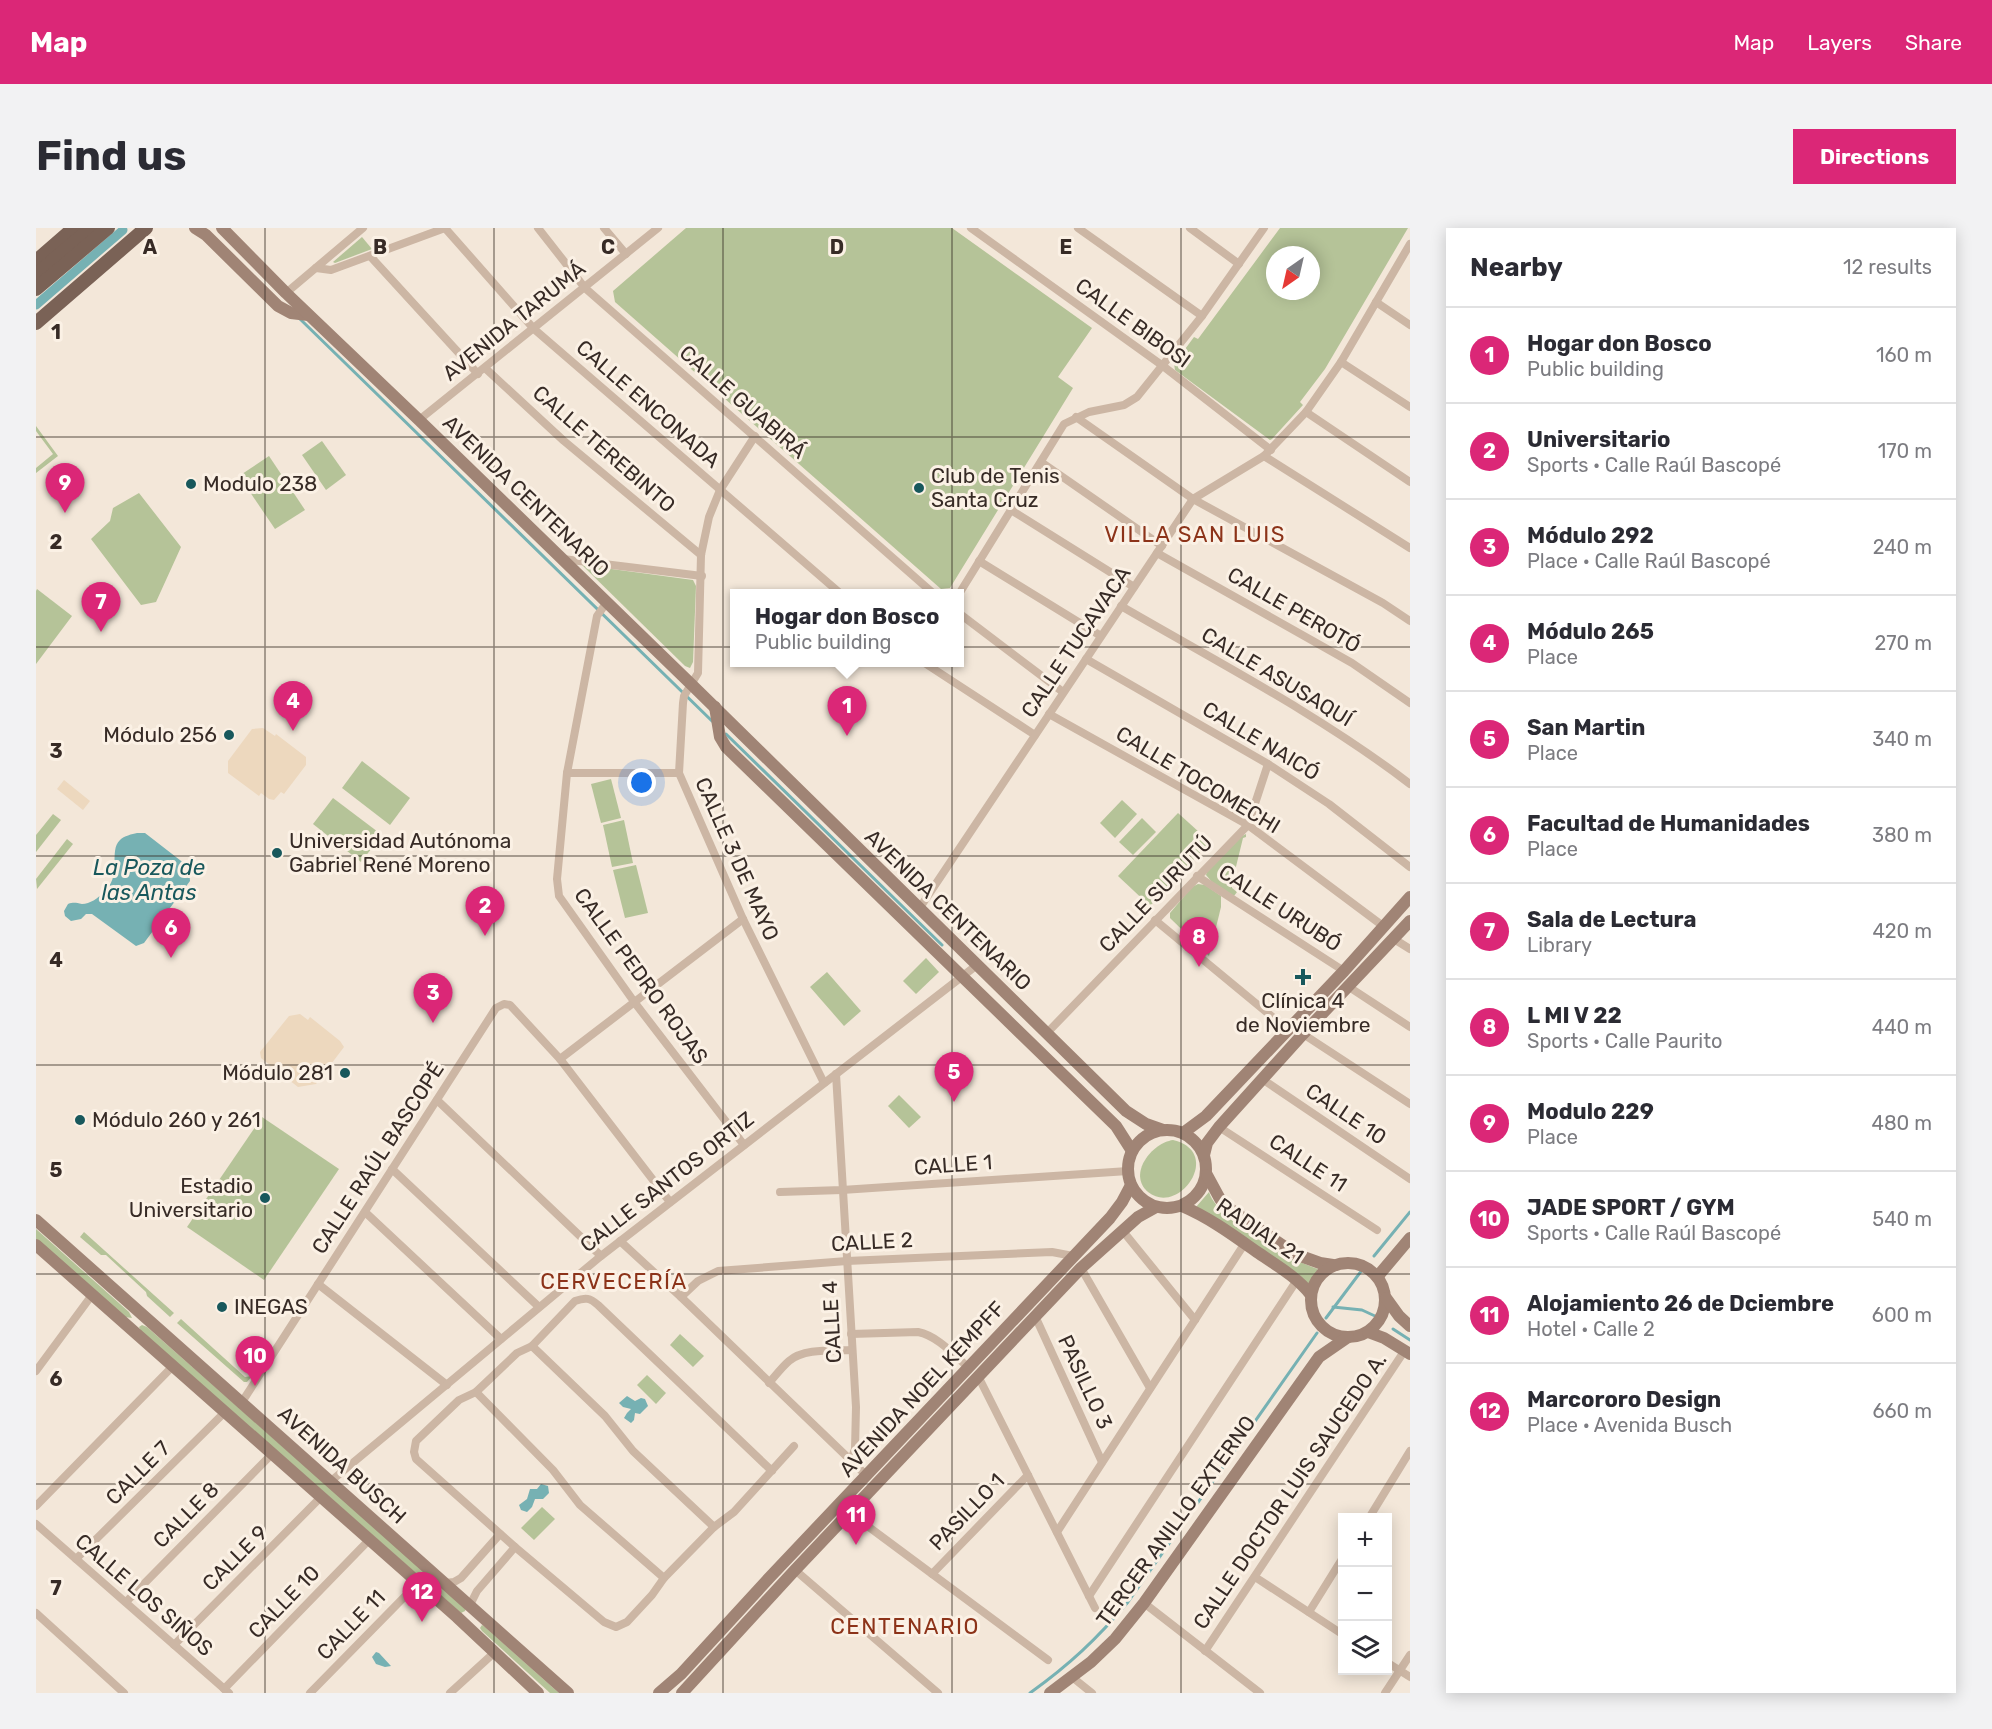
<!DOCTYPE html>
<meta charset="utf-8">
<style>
:root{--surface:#fff;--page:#f2f2f3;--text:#2b2b33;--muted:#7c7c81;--line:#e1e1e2;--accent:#db2777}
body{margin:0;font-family:Rubik,sans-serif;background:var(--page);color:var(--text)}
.controls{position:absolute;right:18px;bottom:18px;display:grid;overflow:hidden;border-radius:0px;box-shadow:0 3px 15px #0003}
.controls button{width:54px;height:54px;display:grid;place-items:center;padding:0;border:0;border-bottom:2px solid var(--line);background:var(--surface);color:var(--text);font:30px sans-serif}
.compass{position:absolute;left:1230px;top:18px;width:54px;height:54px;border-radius:50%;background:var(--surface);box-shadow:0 3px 15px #0003;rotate:214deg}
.you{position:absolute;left:606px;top:555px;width:21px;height:21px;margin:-15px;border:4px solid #fff;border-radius:50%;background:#1a73e8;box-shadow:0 0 0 9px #1a73e833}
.badge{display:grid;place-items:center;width:39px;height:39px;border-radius:50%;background:var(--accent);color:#fff;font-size:20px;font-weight:700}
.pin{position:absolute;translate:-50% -50px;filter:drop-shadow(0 2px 3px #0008)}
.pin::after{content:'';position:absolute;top:32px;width:21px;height:18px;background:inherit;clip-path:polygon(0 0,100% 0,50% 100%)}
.popup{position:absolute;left:694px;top:361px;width:234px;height:78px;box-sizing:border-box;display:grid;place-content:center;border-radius:0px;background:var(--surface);filter:drop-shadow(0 2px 4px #0005);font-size:20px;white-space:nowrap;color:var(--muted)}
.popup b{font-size:22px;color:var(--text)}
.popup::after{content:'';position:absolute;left:50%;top:100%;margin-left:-12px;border:12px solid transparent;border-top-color:var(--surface)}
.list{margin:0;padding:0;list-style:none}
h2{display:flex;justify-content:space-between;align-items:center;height:78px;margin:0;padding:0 24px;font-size:26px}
h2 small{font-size:20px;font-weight:400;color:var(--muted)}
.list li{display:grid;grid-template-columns:39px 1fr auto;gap:18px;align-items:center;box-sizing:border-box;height:96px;padding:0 24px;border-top:2px solid var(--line)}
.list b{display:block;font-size:22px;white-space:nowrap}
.list p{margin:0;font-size:20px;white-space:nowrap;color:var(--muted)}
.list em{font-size:20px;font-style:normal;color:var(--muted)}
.icon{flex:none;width:33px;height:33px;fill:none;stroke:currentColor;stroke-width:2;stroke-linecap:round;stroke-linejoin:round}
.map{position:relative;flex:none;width:1374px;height:1465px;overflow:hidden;border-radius:0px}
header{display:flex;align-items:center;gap:36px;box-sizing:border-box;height:84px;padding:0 30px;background:var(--accent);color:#fff}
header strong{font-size:28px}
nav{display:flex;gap:33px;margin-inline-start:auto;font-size:21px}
.intro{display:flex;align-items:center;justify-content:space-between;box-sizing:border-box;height:144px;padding:0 36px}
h1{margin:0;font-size:42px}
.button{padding:15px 27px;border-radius:0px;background:var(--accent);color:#fff;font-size:21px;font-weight:700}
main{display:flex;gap:36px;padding:0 36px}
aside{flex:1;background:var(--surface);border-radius:0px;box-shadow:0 3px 15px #0003}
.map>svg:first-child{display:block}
.green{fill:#b5c398;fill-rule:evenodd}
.plaza{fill:#edd8be}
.water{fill:#76b1b3}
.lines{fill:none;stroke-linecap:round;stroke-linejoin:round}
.stream{stroke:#76b1b3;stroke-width:3}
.canal{stroke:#76b1b3;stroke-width:9}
.street{stroke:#ccb6a4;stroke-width:8}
.secondary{stroke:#a08475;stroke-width:12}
.primary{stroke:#7a6256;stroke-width:14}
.grid{fill:none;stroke:#372b26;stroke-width:1.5;stroke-opacity:0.55}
.poi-dot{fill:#18585c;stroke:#fbf1e5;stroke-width:2}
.labels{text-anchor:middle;stroke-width:6;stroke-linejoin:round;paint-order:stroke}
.street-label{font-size:21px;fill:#372b26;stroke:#fbf1e5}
.poi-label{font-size:21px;fill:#372b26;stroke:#fbf1e5;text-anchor:start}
.neighbourhood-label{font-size:22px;letter-spacing:1.5px;fill:#8c3319;stroke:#fbf1e5}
.water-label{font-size:22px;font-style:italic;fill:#18585c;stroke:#fbf1e5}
.grid-label{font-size:20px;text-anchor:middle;font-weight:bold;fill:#372b26;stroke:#fbf1e5;stroke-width:6;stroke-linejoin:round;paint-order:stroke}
</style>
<header>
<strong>Map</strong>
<nav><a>Map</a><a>Layers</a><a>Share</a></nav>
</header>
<div class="intro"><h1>Find us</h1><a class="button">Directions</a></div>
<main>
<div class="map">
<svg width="1374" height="1465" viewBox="0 0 1374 1465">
<rect width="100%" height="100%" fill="#f3e7d9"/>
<g class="green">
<path d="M650,0H916L1056,100L1022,149L1037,160L914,360L905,361L579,74L577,63Z"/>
<path d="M1244,0H1372L1289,141L1264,174L1267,177L1236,211L1234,212L1139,142L1138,136L1158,109L1162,111ZM1239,27H1275V63H1239Z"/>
<path d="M326,9L336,21L299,35L297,34Z"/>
<path d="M0,198L22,228L0,245V240L17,226L0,203Z"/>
<path d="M286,213L310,247L290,262L266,227Z"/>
<path d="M233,228L269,282L239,301L203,248Z"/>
<path d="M103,265L145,319L120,374L105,377L55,311L74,293L77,280Z"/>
<path d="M546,337L657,352L660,358L657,434L654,440L649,438Z"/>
<path d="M1,361L36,388L0,436V363Z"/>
<path d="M326,533L374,570L354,597L306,560Z"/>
<path d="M575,551L585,590L565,595L555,556Z"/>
<path d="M297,570L346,607L325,634L277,596Z"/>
<path d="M1086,572L1101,586L1079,610L1064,595Z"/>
<path d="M1142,585L1174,614L1114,678L1082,648Z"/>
<path d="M17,586L25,592L0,624V607Z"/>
<path d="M1106,590L1120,604L1097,627L1083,614Z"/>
<path d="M588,592L597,635L576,639L567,597Z"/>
<path d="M1210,606V609L1207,610L1196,655V660L1201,664L1198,668L1176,654L1170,647C1175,633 1197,611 1210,606Z"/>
<path d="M31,611L37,616L1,661L0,651Z"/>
<path d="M600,637L612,685L589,690L577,642Z"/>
<path d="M1162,656L1169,657L1185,668V679L1173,728L1134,690V685L1156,659Z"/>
<path d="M890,730L903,744L880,766L867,753Z"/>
<path d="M791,744L825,783L808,798L774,759Z"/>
<path d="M863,867L885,889L873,900L852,878Z"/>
<path d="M226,889L303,941L228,1052L151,999Z"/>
<path d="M1137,912C1188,924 1143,989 1112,964C1091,946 1116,915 1137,912Z"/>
<path d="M1173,964C1181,992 1255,1033 1282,1041L1272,1058L1160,979Z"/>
<path d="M0,1001L93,1084L96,1090L89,1089L0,1011Z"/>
<path d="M48,1004L138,1085L134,1089L111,1068L110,1064L70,1027H65L44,1009Z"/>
<path d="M145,1091L209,1149L216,1148L211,1154H208L141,1095Z"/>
<path d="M106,1097L111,1099L430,1380L429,1383L425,1385L105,1103L103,1099Z"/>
<path d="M644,1106L668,1128L657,1139L634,1117Z"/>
<path d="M611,1147L630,1165L620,1176L601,1157Z"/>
<path d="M506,1279L519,1291L498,1312L485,1300Z"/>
<path d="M446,1397L449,1399L523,1465H514L446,1403L444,1400Z"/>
</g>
<g class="plaza">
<path d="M227,500L239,508L240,506L270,529V537L248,566L245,564L238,572L233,571L225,565L223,568L192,545V533L216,501Z"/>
<path d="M28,552L54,573L47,582L21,561Z"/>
<path d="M264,786L272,792L274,789L304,813L308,819L280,856L262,859L225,830L224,824L253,788Z"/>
</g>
<g class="water">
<path d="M101,605H109L149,636L153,641L154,653L108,715L100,718L56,686H50L45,691L35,693L29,688L28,683L32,676C38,674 40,675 46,676C54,676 62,670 67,665C87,649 72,623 84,612C88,608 96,606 101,605Z"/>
<path d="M591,1168L599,1173L605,1170L609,1171L612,1178L604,1186L599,1185L598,1192L595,1195L588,1190L591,1185L595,1181L587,1179L583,1175Z"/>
<path d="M505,1256L512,1258L513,1265L507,1271H499L496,1279L491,1284L485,1282L483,1277L491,1271L494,1261H501Z"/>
<path d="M340,1424L343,1425L355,1438L349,1439L340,1436L336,1429Z"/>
</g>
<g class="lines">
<g class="stream">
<path d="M263,90L676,493"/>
<path d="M690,506L906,717"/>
<path d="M1338,1028L1374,984"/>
<path d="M1297,1079L1326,1082L1339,1088"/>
<path d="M1290,1090L1326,1042"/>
<path d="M1357,1101L1374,1112"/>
<path d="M994,1465C1033,1437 1061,1411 1092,1374L1281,1105"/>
</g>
<path class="canal" d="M0,77L87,2"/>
<g class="street">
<path d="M409,0L498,101L805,366"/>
<path d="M502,0L549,60L898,366"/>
<path d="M568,0L590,26"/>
<path d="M935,0L1127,138L1235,222"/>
<path d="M1042,0L1166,88"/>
<path d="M1154,0L1203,36"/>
<path d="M334,28L442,146"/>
<path d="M280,40L295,42L409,0"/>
<path d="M250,65L327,0"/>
<path d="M1340,74L1374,97"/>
<path d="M1305,134L1374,179"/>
<path d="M449,140L528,213L665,327"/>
<path d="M1270,184L1374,254"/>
<path d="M1040,189L1157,271L1347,375L1374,393"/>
<path d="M383,192L622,0"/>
<path d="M719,208L684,262L673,289L665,327L662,445L648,468L647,475L643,545L707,691L788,855"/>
<path d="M1228,228L1374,320"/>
<path d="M1005,234L1126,318"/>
<path d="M975,282L1098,359"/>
<path d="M1121,325L1316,435L1374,475"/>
<path d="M527,331L666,348"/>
<path d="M943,333L1065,408"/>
<path d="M923,366L1028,196L1053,184L1088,177L1101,169L1166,88L1228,0"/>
<path d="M571,374L561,388L531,545L521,651L523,668L599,775L708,917"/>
<path d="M1085,378C1183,435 1284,487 1374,556"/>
<path d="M924,386L1027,464"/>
<path d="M1050,431L1232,536L1293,576L1374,639"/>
<path d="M887,434L999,507"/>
<path d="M1013,486L1212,597L1347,698"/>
<path d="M531,545H643"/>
<path d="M1161,648L1308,743"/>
<path d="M883,681L1157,271L1228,228L1270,184L1305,134L1374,16"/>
<path d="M1119,692L1251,801"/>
<path d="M1358,711L1374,721"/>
<path d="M1313,759L1374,799"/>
<path d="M1010,806L1212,597L1232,536"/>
<path d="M1267,806L1374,876"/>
<path d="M524,831L707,691"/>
<path d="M800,846L820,1179L819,1221L815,1232"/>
<path d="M1226,851L1374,951"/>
<path d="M401,872L565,1028"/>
<path d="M1183,899L1341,1002"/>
<path d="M356,941L503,1079"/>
<path d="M744,964L806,962L1092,943"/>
<path d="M329,984L465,1111"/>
<path d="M1086,1002L1159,1092"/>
<path d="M584,1013L645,1069L831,1248"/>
<path d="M1045,1040L1114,1160"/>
<path d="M282,1056L411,1157"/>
<path d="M645,1069L662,1053L682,1043L811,1033L1016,1024L1037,1028"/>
<path d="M999,1088L1066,1234"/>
<path d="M815,1106L882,1104C902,1108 918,1127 933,1140"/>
<path d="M496,1118L569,1188L597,1223L678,1299"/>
<path d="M0,1143L56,1067"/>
<path d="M942,1148L1059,1380"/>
<path d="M733,1155C740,1147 746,1139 753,1133C768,1120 797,1123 816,1122"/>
<path d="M440,1164L517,1242L544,1277L628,1350"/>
<path d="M206,1174L460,780L468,776L474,777L524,831L634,974"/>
<path d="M736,1243L562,1077C554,1070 550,1069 539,1073L496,1118L481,1125L440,1164L423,1172L380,1213L378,1224L380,1231L479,1319L568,1394L580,1399L591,1394L616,1367L628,1350L678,1299L698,1284L758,1218"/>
<path d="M295,1253L565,1028L941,737"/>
<path d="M0,1278L137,1138"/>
<path d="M814,1285L1012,1432"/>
<path d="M1333,1290L1374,1223"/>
<path d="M0,1296L193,1465"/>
<path d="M1021,1304L1209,1015"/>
<path d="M40,1331L189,1184"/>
<path d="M759,1342L902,1465"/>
<path d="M896,1346L992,1247"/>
<path d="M1219,1349L1306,1406"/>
<path d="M409,1355L418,1354L425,1350L464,1306"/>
<path d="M1053,1368L1261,1052"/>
<path d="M90,1374L236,1226"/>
<path d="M1108,1375L1224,1465"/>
<path d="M434,1377L441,1363L479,1319"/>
<path d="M1273,1384L1306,1331"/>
<path d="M0,1385L88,1465"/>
<path d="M138,1417L285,1269"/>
<path d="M1169,1423L1369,1122"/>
<path d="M1352,1435L1374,1449"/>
<path d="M1036,1449L1056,1465"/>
<path d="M188,1461L333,1312"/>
<path d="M274,1465L382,1355"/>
<path d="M414,1465L459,1424"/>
<path d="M1349,1465L1374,1427"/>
</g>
<g class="secondary">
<path d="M159,0L170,7L242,78L255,85L272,87"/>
<path d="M186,0L250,65L383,192L656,457L1090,883L1110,896L1127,902"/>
<path d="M679,479L684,509L690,519L1080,898L1096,923"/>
<circle cx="1131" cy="941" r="39"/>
<path d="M1147,905L1170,888L1308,743L1374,669"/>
<path d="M1168,927L1171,915L1183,899L1267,806L1374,693"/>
<path d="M1171,947L1184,971L1194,981L1259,1026L1284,1035L1297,1037"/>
<path d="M1146,978C1174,990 1197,1007 1221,1024C1240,1037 1261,1049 1275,1067"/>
<path d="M0,992L532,1465"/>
<path d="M0,1017L421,1389L502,1465"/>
<circle cx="1312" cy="1072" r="37"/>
<path d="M1342,1048L1374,1010"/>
<path d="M1350,1070L1363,1088L1374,1098"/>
<path d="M1332,1104L1348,1110L1374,1126"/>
<path d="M623,1465L645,1446L734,1349L1074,990L1086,974L1095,957"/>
<path d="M646,1465L759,1342L1045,1040L1102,989L1120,979"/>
<path d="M1014,1465L1055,1434L1079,1411L1108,1375L1283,1129L1312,1109"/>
</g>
<g class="primary">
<path d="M0,33L38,0"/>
<path d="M0,47L55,0"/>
<path d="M0,61L72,0"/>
<path d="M0,95L110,0"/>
</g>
</g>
<path class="grid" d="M229,0V1465M458,0V1465M687,0V1465M916,0V1465M1145,0V1465M0,209H1374M0,419H1374M0,628H1374M0,837H1374M0,1046H1374M0,1256H1374"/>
<g class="poi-dot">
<circle cx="155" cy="256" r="6"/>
<circle cx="883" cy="260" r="6"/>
<circle cx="193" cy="507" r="6"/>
<circle cx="241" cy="625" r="6"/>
<path d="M1264 740h6v6h6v6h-6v6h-6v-6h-6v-6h6z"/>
<circle cx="309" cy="845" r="6"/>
<circle cx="44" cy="892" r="6"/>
<circle cx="229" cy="970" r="6"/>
<circle cx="186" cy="1079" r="6"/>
</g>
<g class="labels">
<g class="street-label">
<text transform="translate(478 93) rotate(-39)" y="7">AVENIDA TARUMÁ</text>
<text transform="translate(1097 95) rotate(36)" y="7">CALLE BIBOSI</text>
<text transform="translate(707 174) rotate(41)" y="7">CALLE GUABIRÁ</text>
<text transform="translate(612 176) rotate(41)" y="7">CALLE ENCONADA</text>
<text transform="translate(568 221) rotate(41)" y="7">CALLE TEREBINTO</text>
<text transform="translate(490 268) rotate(44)" y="7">AVENIDA CENTENARIO</text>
<text transform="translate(1258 382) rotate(30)" y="7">CALLE PEROTÓ</text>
<text transform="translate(1040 414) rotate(-56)" y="7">CALLE TUCAVACA</text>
<text transform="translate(1241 449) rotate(31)" y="7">CALLE ASUSAQUÍ</text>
<text transform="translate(1225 513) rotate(31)" y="7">CALLE NAICÓ</text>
<text transform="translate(1162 552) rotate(31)" y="7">CALLE TOCOMECHI</text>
<text transform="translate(701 631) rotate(66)" y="7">CALLE 3 DE MAYO</text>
<text transform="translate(1120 666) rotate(-46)" y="7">CALLE SURUTÚ</text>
<text transform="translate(1244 680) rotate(33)" y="7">CALLE URUBÓ</text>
<text transform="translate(912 682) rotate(44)" y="7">AVENIDA CENTENARIO</text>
<text transform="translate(605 748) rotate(54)" y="7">CALLE PEDRO ROJAS</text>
<text transform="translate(1310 886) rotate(34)" y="7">CALLE 10</text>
<text transform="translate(342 930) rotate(-57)" y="7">CALLE RAÚL BASCOPÉ</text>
<text transform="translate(1272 935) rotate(33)" y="7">CALLE 11</text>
<text transform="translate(917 937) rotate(-4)" y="7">CALLE 1</text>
<text transform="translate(631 954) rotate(-38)" y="7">CALLE SANTOS ORTIZ</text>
<text transform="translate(1224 1003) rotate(34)" y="7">RADIAL 21</text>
<text transform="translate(836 1014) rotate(-3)" y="7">CALLE 2</text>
<text transform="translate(796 1094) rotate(-93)" y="7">CALLE 4</text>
<text transform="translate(1049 1154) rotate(65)" y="7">PASILLO 3</text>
<text transform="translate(886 1161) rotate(-47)" y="7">AVENIDA NOEL KEMPFF</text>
<text transform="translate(306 1237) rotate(42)" y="7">AVENIDA BUSCH</text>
<text transform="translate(102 1245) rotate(-45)" y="7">CALLE 7</text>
<text transform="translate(1254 1263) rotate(-56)" y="7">CALLE DOCTOR LUIS SAUCEDO A.</text>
<text transform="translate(931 1284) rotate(-46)" y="7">PASILLO 1</text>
<text transform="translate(150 1287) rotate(-45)" y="7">CALLE 8</text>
<text transform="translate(1140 1293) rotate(-54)" y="7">TERCER ANILLO EXTERNO</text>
<text transform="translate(199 1330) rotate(-45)" y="7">CALLE 9</text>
<text transform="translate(108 1367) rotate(41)" y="7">CALLE LOS SIÑOS</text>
<text transform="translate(248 1374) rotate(-46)" y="7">CALLE 10</text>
<text transform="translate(315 1397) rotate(-46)" y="7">CALLE 11</text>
</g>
<g class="poi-label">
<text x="895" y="255">Club de Tenis<tspan x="895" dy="24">Santa Cruz</tspan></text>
<text x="167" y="263">Modulo 238</text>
<text x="181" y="514" text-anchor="end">Módulo 256</text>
<text x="253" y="620">Universidad Autónoma<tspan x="253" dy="24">Gabriel René Moreno</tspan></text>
<text x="1267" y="780" text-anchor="middle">Clínica 4<tspan x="1267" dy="24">de Noviembre</tspan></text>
<text x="297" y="852" text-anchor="end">Módulo 281</text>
<text x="56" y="899">Módulo 260 y 261</text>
<text x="217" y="965" text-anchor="end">Estadio<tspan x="217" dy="24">Universitario</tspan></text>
<text x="198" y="1086">INEGAS</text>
</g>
<g class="neighbourhood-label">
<text x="1159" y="314">VILLA SAN LUIS</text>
<text x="578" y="1061">CERVECERÍA</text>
<text x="869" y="1406">CENTENARIO</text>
</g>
<g class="water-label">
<text x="113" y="647">La Poza de<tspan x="113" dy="25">las Antas</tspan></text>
</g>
</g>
<g class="grid-label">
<text x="114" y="26">A</text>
<text x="344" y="26">B</text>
<text x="572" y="26">C</text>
<text x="801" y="26">D</text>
<text x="1030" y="26">E</text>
<text x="20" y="111">1</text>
<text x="20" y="321">2</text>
<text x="20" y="530">3</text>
<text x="20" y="739">4</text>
<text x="20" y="949">5</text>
<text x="20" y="1158">6</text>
<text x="20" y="1367">7</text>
</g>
</svg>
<div class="controls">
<button>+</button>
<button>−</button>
<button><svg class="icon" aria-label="layers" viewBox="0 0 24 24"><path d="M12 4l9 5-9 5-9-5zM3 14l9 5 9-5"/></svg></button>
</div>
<svg class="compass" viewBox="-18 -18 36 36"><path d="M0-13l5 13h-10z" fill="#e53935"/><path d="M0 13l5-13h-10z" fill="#7c7c81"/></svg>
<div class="you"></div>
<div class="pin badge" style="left:811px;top:508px">1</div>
<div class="popup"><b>Hogar don Bosco</b>Public building</div>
<div class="pin badge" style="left:449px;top:708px">2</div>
<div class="pin badge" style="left:397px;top:795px">3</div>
<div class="pin badge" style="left:257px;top:503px">4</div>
<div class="pin badge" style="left:918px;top:874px">5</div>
<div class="pin badge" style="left:135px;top:730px">6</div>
<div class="pin badge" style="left:65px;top:404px">7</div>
<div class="pin badge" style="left:1163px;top:739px">8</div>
<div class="pin badge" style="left:29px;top:285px">9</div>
<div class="pin badge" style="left:219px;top:1158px">10</div>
<div class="pin badge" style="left:820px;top:1317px">11</div>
<div class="pin badge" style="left:386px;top:1394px">12</div>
</div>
<aside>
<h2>Nearby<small>12 results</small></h2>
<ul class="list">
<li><span class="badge">1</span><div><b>Hogar don Bosco</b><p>Public building</p></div><em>160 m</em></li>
<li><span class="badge">2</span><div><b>Universitario</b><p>Sports · Calle Raúl Bascopé</p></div><em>170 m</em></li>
<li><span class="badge">3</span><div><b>Módulo 292</b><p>Place · Calle Raúl Bascopé</p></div><em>240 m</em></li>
<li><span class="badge">4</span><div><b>Módulo 265</b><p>Place</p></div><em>270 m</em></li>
<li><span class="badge">5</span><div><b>San Martin</b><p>Place</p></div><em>340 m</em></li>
<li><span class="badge">6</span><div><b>Facultad de Humanidades</b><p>Place</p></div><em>380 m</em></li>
<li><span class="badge">7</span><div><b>Sala de Lectura</b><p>Library</p></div><em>420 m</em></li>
<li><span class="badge">8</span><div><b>L MI V 22</b><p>Sports · Calle Paurito</p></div><em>440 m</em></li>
<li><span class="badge">9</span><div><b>Modulo 229</b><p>Place</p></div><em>480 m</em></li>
<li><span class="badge">10</span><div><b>JADE SPORT / GYM</b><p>Sports · Calle Raúl Bascopé</p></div><em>540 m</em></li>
<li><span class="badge">11</span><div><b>Alojamiento 26 de Dciembre</b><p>Hotel · Calle 2</p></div><em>600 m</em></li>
<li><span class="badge">12</span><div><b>Marcororo Design</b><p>Place · Avenida Busch</p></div><em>660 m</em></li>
</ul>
</aside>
</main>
